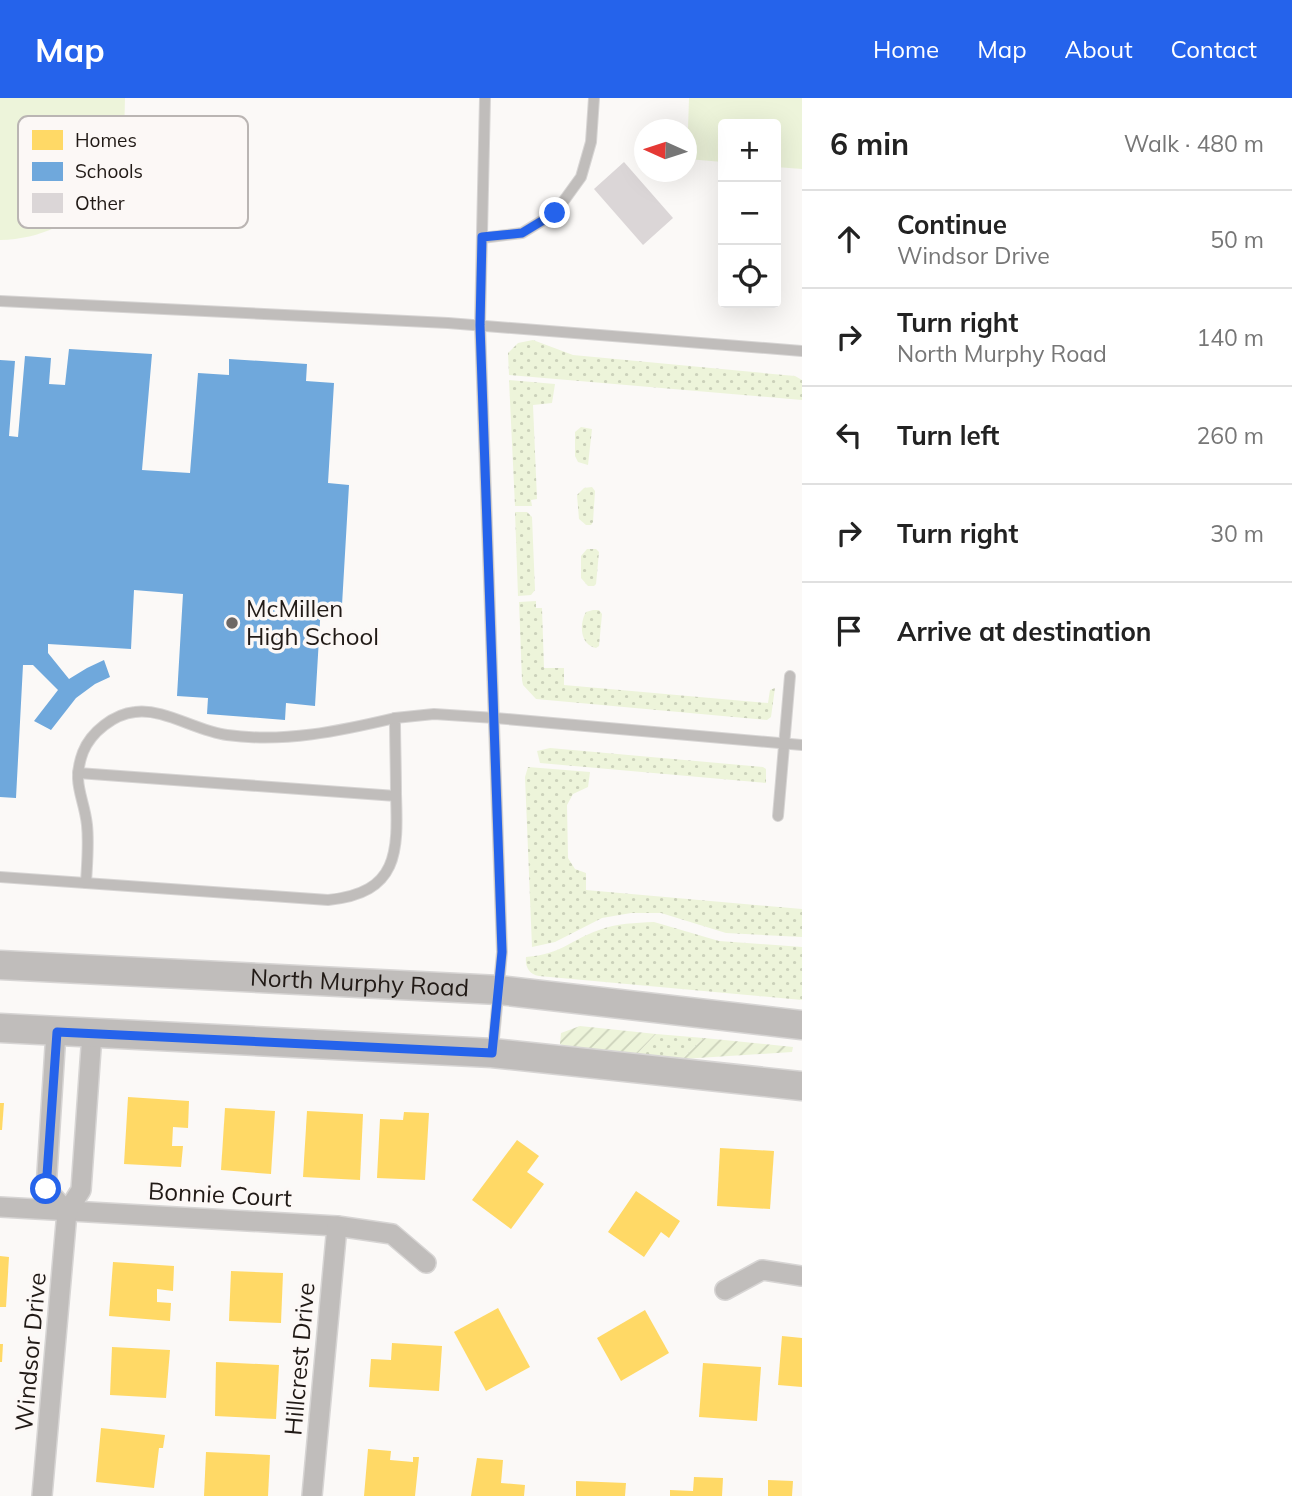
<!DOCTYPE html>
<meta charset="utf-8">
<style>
:root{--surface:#fff;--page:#f6f6f6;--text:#222;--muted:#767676;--line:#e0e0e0;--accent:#2563eb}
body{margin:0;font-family:Mulish,sans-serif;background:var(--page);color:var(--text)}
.controls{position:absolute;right:21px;top:21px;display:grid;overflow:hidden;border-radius:7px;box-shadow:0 7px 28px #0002}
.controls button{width:63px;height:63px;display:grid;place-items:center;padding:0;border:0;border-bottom:2px solid var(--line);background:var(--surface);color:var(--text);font:35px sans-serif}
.compass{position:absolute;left:634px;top:21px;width:63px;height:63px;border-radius:50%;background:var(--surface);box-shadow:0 7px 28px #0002;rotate:273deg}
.stop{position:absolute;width:21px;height:21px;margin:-16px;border:5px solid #2563eb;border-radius:50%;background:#fff}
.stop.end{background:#2563eb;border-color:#fff;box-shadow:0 2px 7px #0008}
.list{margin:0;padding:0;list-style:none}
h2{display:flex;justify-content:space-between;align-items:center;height:91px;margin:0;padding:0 28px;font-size:30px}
h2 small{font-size:23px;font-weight:400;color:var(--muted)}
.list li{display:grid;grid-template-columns:46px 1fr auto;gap:21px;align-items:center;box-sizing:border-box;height:98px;padding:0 28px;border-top:2px solid var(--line)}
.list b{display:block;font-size:26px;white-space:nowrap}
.list p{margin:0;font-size:23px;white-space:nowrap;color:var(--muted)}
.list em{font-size:23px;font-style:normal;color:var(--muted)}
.icon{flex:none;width:38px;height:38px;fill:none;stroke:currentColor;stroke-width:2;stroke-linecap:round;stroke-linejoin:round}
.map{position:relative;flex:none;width:802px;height:1398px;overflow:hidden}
header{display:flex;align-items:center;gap:42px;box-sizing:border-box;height:98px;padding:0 35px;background:var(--accent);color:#fff}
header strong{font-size:33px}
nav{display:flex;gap:38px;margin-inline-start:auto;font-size:24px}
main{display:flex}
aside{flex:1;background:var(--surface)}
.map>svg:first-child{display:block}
.grass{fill:url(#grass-dots)}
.park{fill:#edf4da}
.garden{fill:url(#garden-furrows)}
.homes{fill:#ffd966}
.schools{fill:#6fa8dc}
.building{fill:#dbd6d7}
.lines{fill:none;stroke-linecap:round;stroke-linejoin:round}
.service-casing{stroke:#d7d5d4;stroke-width:12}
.minor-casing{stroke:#d7d5d4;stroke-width:22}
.secondary-casing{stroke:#d7d5d4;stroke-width:31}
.service{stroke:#c0bdbb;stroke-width:10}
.minor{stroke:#c0bdbb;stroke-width:19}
.secondary{stroke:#c0bdbb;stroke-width:28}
.route{stroke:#2563eb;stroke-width:9}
.poi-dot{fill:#6d6865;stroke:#fcf8f6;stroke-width:2.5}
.labels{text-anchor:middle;stroke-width:7;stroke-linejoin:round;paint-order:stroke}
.poi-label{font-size:24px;fill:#211a16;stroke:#fcf8f6;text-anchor:start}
.street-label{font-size:24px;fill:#211a16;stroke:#fcf8f6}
.key{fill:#fcf8f6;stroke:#bab5b3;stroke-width:2}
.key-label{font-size:19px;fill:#211a16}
</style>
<header>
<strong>Map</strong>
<nav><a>Home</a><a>Map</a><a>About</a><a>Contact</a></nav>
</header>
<main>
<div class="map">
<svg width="802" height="1398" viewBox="0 0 802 1398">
<defs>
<pattern id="grass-dots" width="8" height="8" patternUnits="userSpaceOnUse" patternTransform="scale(1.75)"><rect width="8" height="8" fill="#edf4da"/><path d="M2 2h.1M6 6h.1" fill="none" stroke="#cbd1ba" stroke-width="1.8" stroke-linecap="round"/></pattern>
<pattern id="garden-furrows" width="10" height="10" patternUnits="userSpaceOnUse" patternTransform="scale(1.75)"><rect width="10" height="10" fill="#edf4da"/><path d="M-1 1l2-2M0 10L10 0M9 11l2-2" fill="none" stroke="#cbd1ba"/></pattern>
</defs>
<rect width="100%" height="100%" fill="#fbf9f7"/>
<g class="grass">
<path d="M533,242L573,257L795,278L802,282V302L509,277L508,255L518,245Z"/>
<path d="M509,282L555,286L552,305L533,307L537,401L531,402L532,408H515Z"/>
<path d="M581,329L592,331L588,367L578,364L575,358V334Z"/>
<path d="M592,389L595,393L593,424L591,427H586L579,421L577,397L584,390Z"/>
<path d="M515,414H527L532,419L535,492L531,497L518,498Z"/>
<path d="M587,451H596L599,454L596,486L594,488H588L581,480V458Z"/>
<path d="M536,503V510H542L544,570H564V587L768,605L770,592L775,590L771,619L767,622L536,601L523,587L522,582L519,504Z"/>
<path d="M593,512H599L602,516L599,548L596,550C580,547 579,526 586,514Z"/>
<path d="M550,650L763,669L766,671V685L540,665L537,653Z"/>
<path d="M528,669L590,674L588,689L573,696L567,707L568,760L575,771L586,775V792L802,811V839L726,835L661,815H631L602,820L555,844L532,849L525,679Z"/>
<path d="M654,824L719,843L802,849V902L539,878C529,876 525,869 526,859C563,856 568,843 599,832C617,825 635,825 654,824Z"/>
<path d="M656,936L704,940L682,961L634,959Z"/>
</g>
<g class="park">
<path d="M0,0H125L122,119L100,118V95C72,125 42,141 0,142Z"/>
<path d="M689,0H802V71L776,69V26H723V64L687,61Z"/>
</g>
<g class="garden">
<path d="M580,928L656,936L634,959L567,950L560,946L561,935Z"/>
<path d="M704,940L793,949L792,954L682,961Z"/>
</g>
<g class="homes">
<path d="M128,999L189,1003L188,1030L173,1029L172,1048H183L181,1069L124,1066Z"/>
<path d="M0,1005H4L2,1032H0Z"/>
<path d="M225,1010L275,1013L271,1076L221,1072Z"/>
<path d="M307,1013L363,1016L360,1082L303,1079Z"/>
<path d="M404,1014L429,1015L425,1082L377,1080L380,1021L403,1022Z"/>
<path d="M517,1042L539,1058L527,1074L544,1086L511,1131L472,1102Z"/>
<path d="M720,1050L774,1053L770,1111L717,1108Z"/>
<path d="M636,1093L680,1123L669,1140L661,1134L644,1159L608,1134Z"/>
<path d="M0,1158L9,1159L6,1209H0Z"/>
<path d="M113,1164L174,1168L173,1193L157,1191V1204L171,1205L170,1223L109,1218Z"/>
<path d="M231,1173L283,1175L281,1225L229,1223Z"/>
<path d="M498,1210L530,1269L486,1293L454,1234Z"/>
<path d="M645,1212L669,1255L621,1283L597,1240Z"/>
<path d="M782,1238L802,1240V1289L778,1287Z"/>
<path d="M392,1245L442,1248L439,1293L369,1289L371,1261L391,1262Z"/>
<path d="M0,1246H3L2,1264H0Z"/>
<path d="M112,1249L170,1252L166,1300L110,1297Z"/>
<path d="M216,1264L279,1267L276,1321L215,1318Z"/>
<path d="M703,1265L761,1269L757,1323L699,1319Z"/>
<path d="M101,1330L165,1337L163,1350H159L154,1390L96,1384Z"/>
<path d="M368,1351L391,1353L390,1362L413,1364V1359H419L415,1398H364Z"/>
<path d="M206,1354L270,1357L268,1398H204Z"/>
<path d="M477,1360L503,1362L501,1385L525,1387L524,1398H471Z"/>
<path d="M694,1379L723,1380L722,1398H670V1392L693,1393Z"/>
<path d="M768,1382L793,1383L792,1398H768Z"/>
<path d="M576,1383L626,1385L625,1398H576Z"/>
</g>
<path class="schools" d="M69,251L152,256L142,372L190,375L198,275L229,277V261L307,266L306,283L334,285L328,385L349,387L342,507L321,506L315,608L286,605L285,622L207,616L208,600L177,598L183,496L134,492L131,551L48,546V555L69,581L87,570L104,562L110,579L95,586L76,600L51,632L34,623L58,592L33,567H23L16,700L0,699V262L15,263L9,338L18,339L25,258L51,260L49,286L65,287Z"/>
<path class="building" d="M624,64L673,120L643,147L594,91Z"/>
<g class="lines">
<defs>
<g id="service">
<path d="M485,0L480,227L502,854L493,951"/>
<path d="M482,140L522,135L555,115L581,79L591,44L594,0"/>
<path d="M0,203L448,225L802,253"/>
<path d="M78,675L396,698"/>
<path d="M778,718L790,578"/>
<path d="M0,779L328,802C399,795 398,754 396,696C396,671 395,645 395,620L434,616L495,620L802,647"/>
<path d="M86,785C87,766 89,746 87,727C84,698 71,686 83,654C91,634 114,616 135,614C164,610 196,633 227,637C284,645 340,633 395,620"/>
</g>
<g id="minor">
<path d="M56,934L46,1091L67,1114"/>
<path d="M0,1109L337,1128L392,1136L426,1165"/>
<path d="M725,1192L762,1172L802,1178"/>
<path d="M42,1398L67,1114L81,1092L92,936"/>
<path d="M312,1398L337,1128"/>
</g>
<g id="secondary">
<path id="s1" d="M0,867L499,892L802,927"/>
<path d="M0,930L492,955L802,988"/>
</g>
</defs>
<use href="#service" class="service-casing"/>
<use href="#minor" class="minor-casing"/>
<use href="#secondary" class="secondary-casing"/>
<use href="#service" class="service"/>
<use href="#minor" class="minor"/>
<use href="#secondary" class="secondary"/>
</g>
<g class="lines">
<path class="route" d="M46,1091L57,934L492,955L502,854L480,227L482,139L522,135L555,115"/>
</g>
<circle class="poi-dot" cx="232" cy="525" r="7"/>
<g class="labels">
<g class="poi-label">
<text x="246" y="519">McMillen<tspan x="246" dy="28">High School</tspan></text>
</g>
<g class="street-label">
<text dy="8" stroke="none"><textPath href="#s1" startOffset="360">North Murphy Road</textPath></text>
<text transform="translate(220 1097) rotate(3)" y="8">Bonnie Court</text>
<text transform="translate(31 1254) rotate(-85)" y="8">Windsor Drive</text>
<text transform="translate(300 1261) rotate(-85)" y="8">Hillcrest Drive</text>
</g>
</g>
<rect x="18" y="18" width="230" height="112" rx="10" class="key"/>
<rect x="32" y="32" width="31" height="20" fill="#ffd966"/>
<rect x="32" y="64" width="31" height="19" fill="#6fa8dc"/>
<rect x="32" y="95" width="31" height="20" fill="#dbd6d7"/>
<g class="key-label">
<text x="75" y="49">Homes</text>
<text x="75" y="80">Schools</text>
<text x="75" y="112">Other</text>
</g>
</svg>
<div class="controls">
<button>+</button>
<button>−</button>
<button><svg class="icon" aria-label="locate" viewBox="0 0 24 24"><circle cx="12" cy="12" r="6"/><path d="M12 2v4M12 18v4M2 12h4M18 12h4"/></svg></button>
</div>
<svg class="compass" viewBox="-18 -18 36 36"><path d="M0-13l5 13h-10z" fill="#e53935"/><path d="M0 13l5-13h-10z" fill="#767676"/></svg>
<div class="stop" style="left:46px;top:1091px"></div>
<div class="stop end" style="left:555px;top:115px"></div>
</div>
<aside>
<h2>6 min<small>Walk · 480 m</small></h2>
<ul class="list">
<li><svg class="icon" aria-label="ahead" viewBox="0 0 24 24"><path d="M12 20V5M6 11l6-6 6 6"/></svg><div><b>Continue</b><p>Windsor Drive</p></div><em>50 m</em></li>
<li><svg class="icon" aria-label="right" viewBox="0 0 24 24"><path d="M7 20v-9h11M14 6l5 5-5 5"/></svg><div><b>Turn right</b><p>North Murphy Road</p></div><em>140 m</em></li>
<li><svg class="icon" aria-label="left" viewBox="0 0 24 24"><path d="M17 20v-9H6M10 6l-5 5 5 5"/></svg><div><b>Turn left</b></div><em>260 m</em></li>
<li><svg class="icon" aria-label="right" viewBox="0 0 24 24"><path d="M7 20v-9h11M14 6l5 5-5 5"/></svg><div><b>Turn right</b></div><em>30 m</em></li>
<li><svg class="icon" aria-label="arrive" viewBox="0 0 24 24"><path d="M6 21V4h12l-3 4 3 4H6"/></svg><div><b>Arrive at destination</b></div></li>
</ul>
</aside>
</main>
